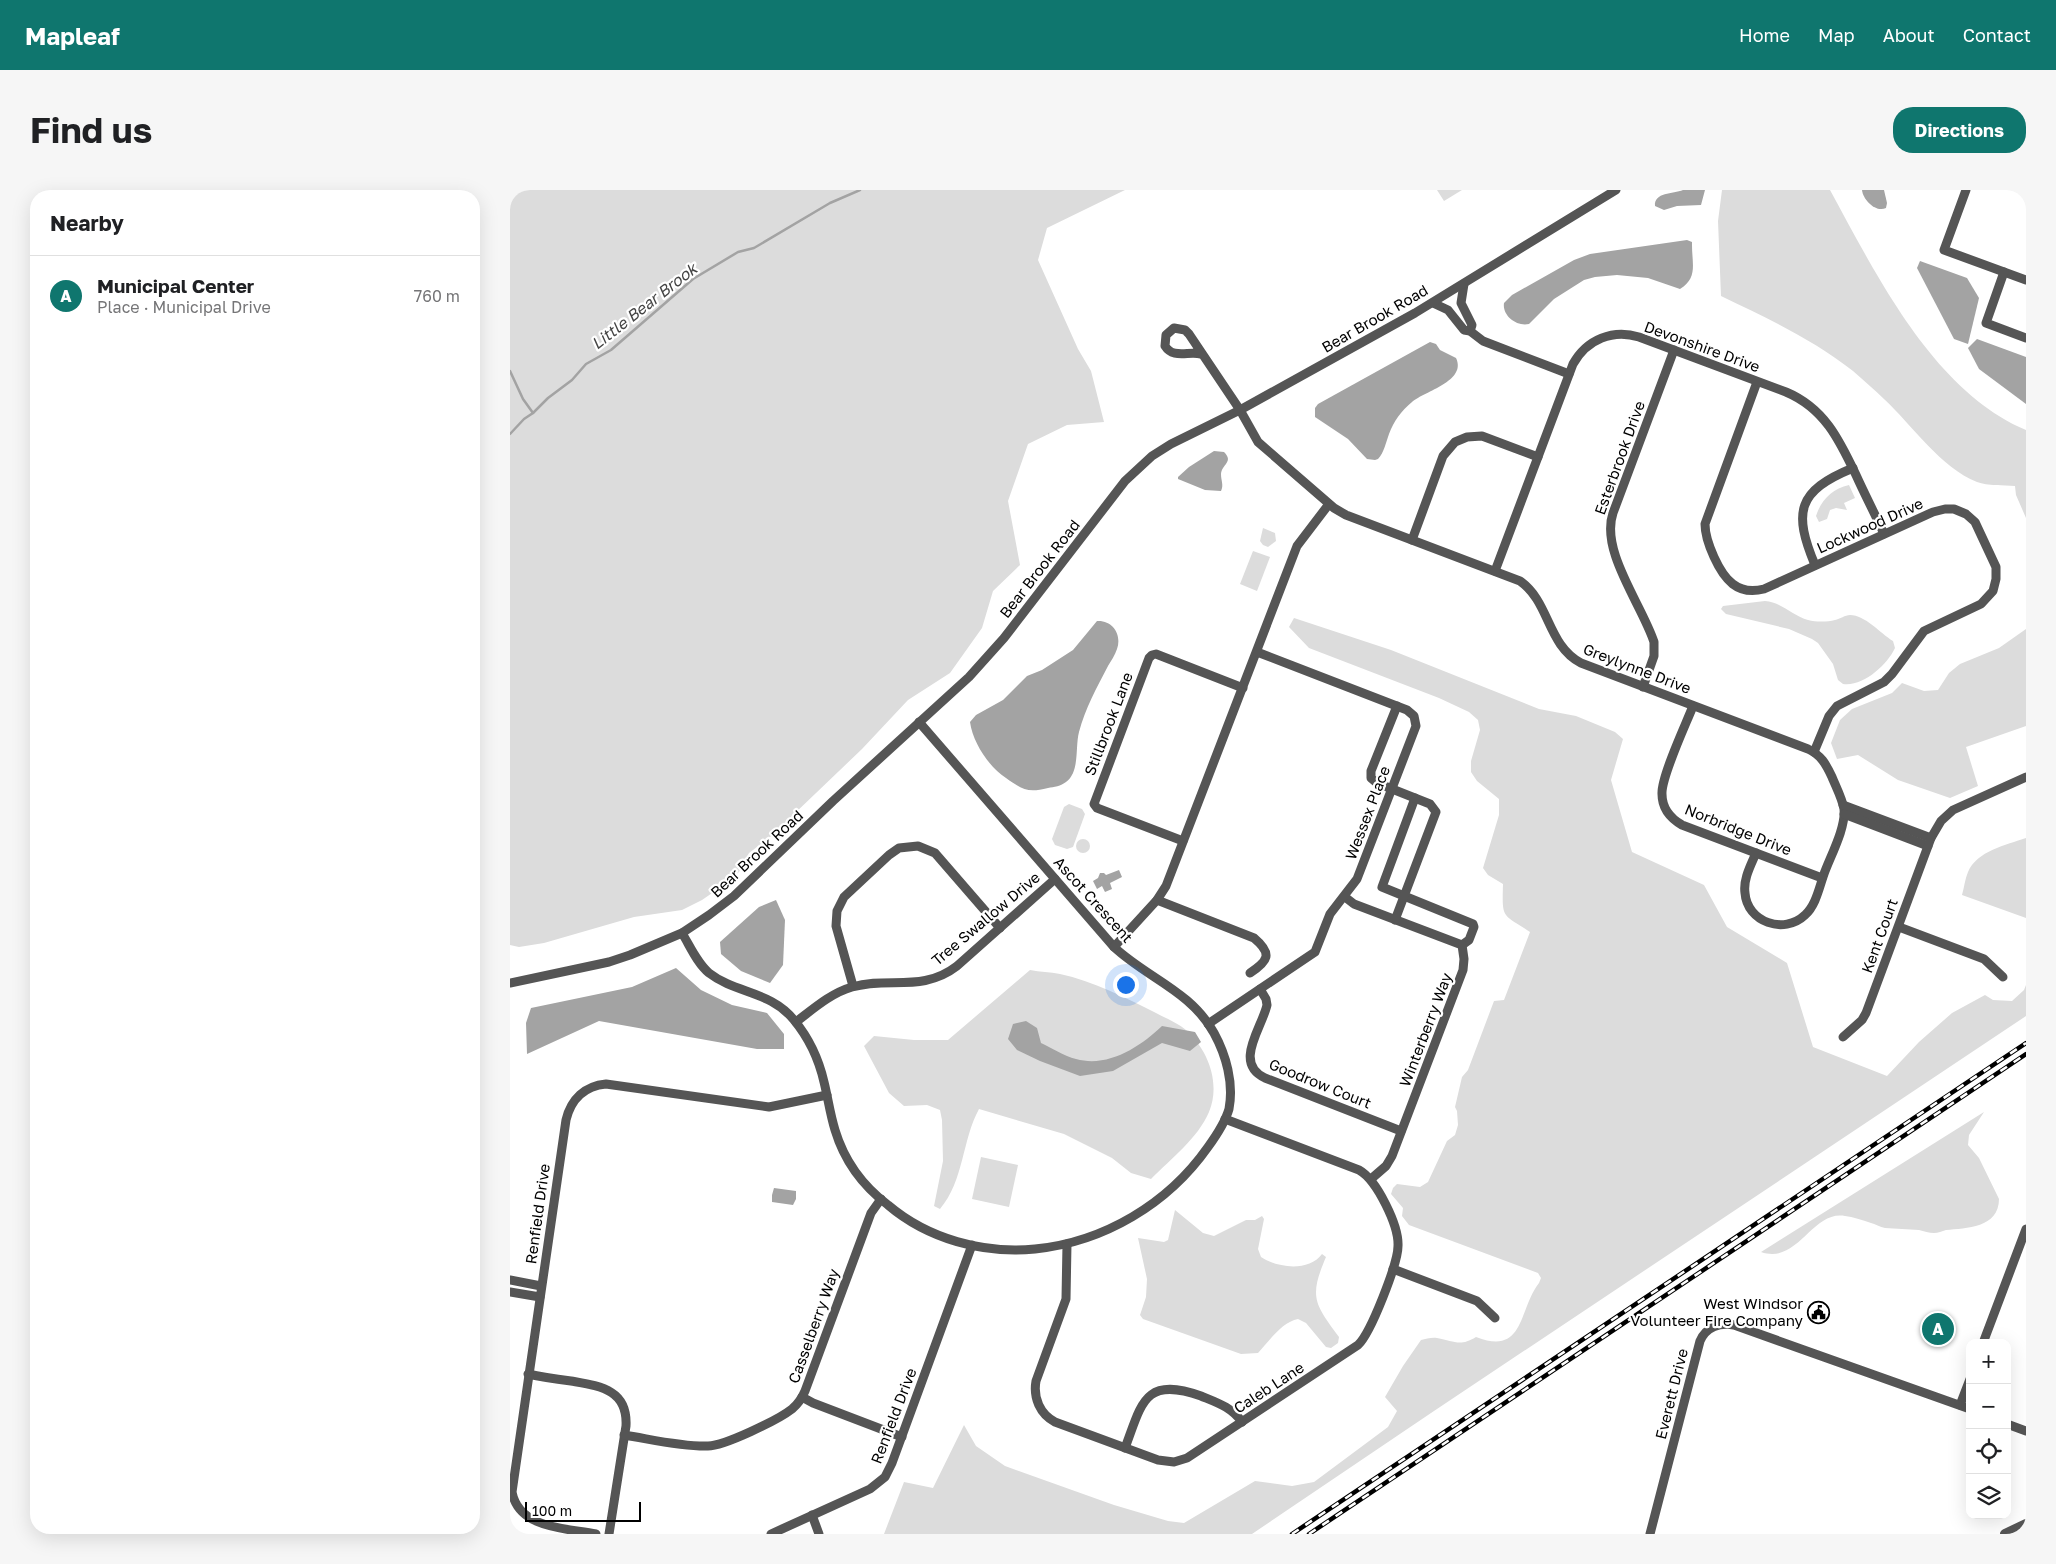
<!DOCTYPE html>
<meta charset="utf-8">
<style>
:root{--surface:#fff;--page:#f6f6f6;--text:#202124;--muted:#757577;--line:#e0e0e0;--accent:#0f766e}
body{margin:0;font-family:"Golos Text",sans-serif;background:var(--page);color:var(--text)}
.controls{position:absolute;right:15px;bottom:15px;display:grid;overflow:hidden;border-radius:10px;box-shadow:0 5px 20px #0002}
.controls button{width:45px;height:45px;display:grid;place-items:center;padding:0;border:0;border-bottom:1px solid var(--line);background:var(--surface);color:var(--text);font:25px sans-serif}
.scale{position:absolute;left:15px;bottom:12px;width:116px;box-sizing:border-box;padding-left:5px;border:2px solid #000;border-top:0;font-size:14px;line-height:18px;white-space:nowrap;color:#000;-webkit-text-stroke:4px #fff;paint-order:stroke}
.you{position:absolute;left:615px;top:794px;width:18px;height:18px;margin:-12px;border:4px solid #fff;border-radius:50%;background:#1a73e8;box-shadow:0 0 0 8px #1a73e833}
.badge{display:grid;place-items:center;width:32px;height:32px;border-radius:50%;background:var(--accent);color:#fff;font-size:16px;font-weight:700}
.pin{position:absolute;translate:-50% -50%;border:2px solid #fff;box-shadow:0 1px 5px #0006}
.list{margin:0;padding:0;list-style:none}
h2{display:flex;justify-content:space-between;align-items:center;height:65px;margin:0;padding:0 20px;font-size:21px}
h2 small{font-size:16px;font-weight:400;color:var(--muted)}
.list li{display:grid;grid-template-columns:32px 1fr auto;gap:15px;align-items:center;box-sizing:border-box;height:80px;padding:0 20px;border-top:1px solid var(--line)}
.list b{display:block;font-size:19px;white-space:nowrap}
.list p{margin:0;font-size:16px;white-space:nowrap;color:var(--muted)}
.list em{font-size:16px;font-style:normal;color:var(--muted)}
.icon{flex:none;width:28px;height:28px;fill:none;stroke:currentColor;stroke-width:2;stroke-linecap:round;stroke-linejoin:round}
.map{position:relative;flex:none;width:1516px;height:1344px;overflow:hidden;border-radius:20px}
header{display:flex;align-items:center;gap:30px;box-sizing:border-box;height:70px;padding:0 25px;background:var(--accent);color:#fff}
header strong{font-size:24px}
nav{display:flex;gap:28px;margin-inline-start:auto;font-size:18px}
.intro{display:flex;align-items:center;justify-content:space-between;box-sizing:border-box;height:120px;padding:0 30px}
h1{margin:0;font-size:35px}
.button{padding:12px 22px;border-radius:20px;background:var(--accent);color:#fff;font-size:18px;font-weight:700}
main{display:flex;gap:30px;padding:0 30px}
aside{flex:1;background:var(--surface);border-radius:20px;box-shadow:0 5px 20px #0002}
.map>svg:first-child{display:block}
.green{fill:#dcdcdc}
.water{fill:#a3a3a3}
.lines{fill:none;stroke-linecap:round;stroke-linejoin:round}
.stream{stroke:#a3a3a3;stroke-width:2.5}
.minor{stroke:#555;stroke-width:9}
.tertiary{stroke:#555;stroke-width:10}
.rail-casing{stroke:#000;stroke-width:4.5}
.rail{stroke:#fff;stroke-width:2.5;stroke-dasharray:8;stroke-linecap:butt}
.labels{text-anchor:middle;stroke-width:4.5;stroke-linejoin:round;paint-order:stroke}
.street-label{font-size:15px;fill:#000;stroke:#fff}
.poi-label{font-size:15px;fill:#000;stroke:#fff;text-anchor:end}
.water-label{font-size:16px;font-style:italic;fill:#444;stroke:#fff}
</style>
<header>
<strong>Mapleaf</strong>
<nav><a>Home</a><a>Map</a><a>About</a><a>Contact</a></nav>
</header>
<div class="intro"><h1>Find us</h1><a class="button">Directions</a></div>
<main>
<aside>
<h2>Nearby<small></small></h2>
<ul class="list">
<li><span class="badge">A</span><div><b>Municipal Center</b><p>Place · Municipal Drive</p></div><em>760 m</em></li>
</ul>
</aside>
<div class="map">
<svg width="1516" height="1344" viewBox="0 0 1516 1344">
<rect width="100%" height="100%" fill="#fff"/>
<g class="green">
<path d="M0,0H615L537,38L528,70L568,159L581,181L594,232L557,235L518,254L498,311L510,375L483,401L472,438L440,483L398,510L352,559L259,648L239,663L229,682L208,699L192,710L172,720L124,727L34,753L9,757L0,755Z"/>
<path d="M927,0H952L934,11Z"/>
<path d="M1212,0H1320C1366,84 1423,201 1516,240V328L1506,305L1505,296C1493,295 1478,296 1467,292C1431,278 1402,235 1374,209C1364,199 1353,190 1343,181C1302,149 1257,128 1211,106L1208,31Z"/>
<path d="M1339,295L1345,308L1334,313L1337,320L1326,318L1320,320L1317,329L1309,332L1306,326C1311,310 1322,299 1339,295Z"/>
<path d="M753,338L765,343L766,351L758,357L753,355L750,351Z"/>
<path d="M743,361L760,367L747,401L730,394Z"/>
<path d="M1255,411C1271,412 1283,426 1298,430C1306,432 1317,432 1325,430C1330,429 1335,425 1340,425C1355,425 1370,443 1383,451L1385,458C1377,475 1353,497 1333,494L1328,490L1323,474L1308,453L1302,449L1279,439L1216,424L1211,419L1213,416Z"/>
<path d="M784,428L881,460L1029,519L1066,526L1105,542L1113,549L1101,590L1122,662L1194,695L1217,737L1277,773L1303,857L1377,886L1409,852L1442,823L1475,805L1483,810L1502,811L1514,800L1516,795V826L921,1223L742,1344H374L394,1292L423,1298L454,1235L466,1256L495,1276L604,1315L658,1331L674,1333L745,1291L782,1296L804,1292L878,1237L887,1221L875,1207L893,1176L911,1150C916,1149 922,1147 927,1148C944,1151 950,1157 966,1147C1015,1166 1008,1120 1029,1093L1031,1088L1028,1083L899,1035L892,1026L893,1018L881,1004L883,998L887,994L910,997L918,992L937,951L945,945L948,935L947,921L945,917L952,887L958,880L984,811L994,810L1020,742C992,723 992,730 993,694L978,685L973,678L989,625V609L967,591L961,582V571L970,540L968,530L959,522L929,508L799,458L779,437Z"/>
<path d="M1516,439V536L1456,557L1468,596L1440,608L1388,590L1348,565L1327,569L1321,553L1330,530L1342,519L1382,503L1392,493L1414,501L1428,500L1439,483L1450,474L1489,458Z"/>
<path d="M559,614L572,619L575,624L563,657L557,659L545,655L542,649L554,617Z"/>
<path d="M1516,648V728L1452,705C1454,698 1455,689 1458,682C1467,661 1496,655 1516,648Z"/>
<circle cx="573" cy="656" r="7"/>
<path d="M520,780C530,782 540,782 550,784C583,791 616,808 646,823C655,828 668,833 676,840C698,860 711,893 699,922C688,948 661,969 641,989L621,983L602,968L554,944L469,919C452,950 454,991 430,1019L424,1016L433,971L432,930L430,920L417,915L394,916L379,903L354,856L364,846L404,850H438Z"/>
<path d="M1474,922L1459,945L1458,955L1469,968L1489,1009C1489,1038 1456,1038 1436,1040C1432,1041 1428,1043 1424,1043C1419,1043 1414,1041 1409,1040C1398,1039 1386,1039 1375,1038C1370,1037 1365,1034 1361,1033C1352,1030 1343,1027 1335,1026C1302,1020 1288,1075 1251,1062Z"/>
<path d="M471,967L508,975L499,1017L462,1009Z"/>
<path d="M665,1020L693,1043L704,1046L736,1030H745L752,1026L754,1029L748,1059L751,1067C767,1078 799,1082 812,1064L816,1067C799,1107 804,1113 829,1147L828,1153L821,1158L816,1157L796,1133L788,1129C772,1132 759,1151 748,1163L731,1164L633,1129L630,1125L636,1107L637,1089L628,1048L654,1052L658,1050Z"/>
</g>
<g class="water">
<path d="M1173,0H1195L1191,15L1167,16L1154,20L1145,16C1144,2 1163,4 1173,0Z"/>
<path d="M1352,0H1374L1377,13L1376,18C1366,23 1353,10 1352,0Z"/>
<path d="M1177,50L1182,52V55C1182,74 1188,88 1170,99L1138,88L1107,85L1085,87L1074,90L1044,109L1019,134C1007,137 992,126 994,113L1002,105L1064,70L1080,64Z"/>
<path d="M1410,71L1457,88L1469,108L1458,154L1444,149L1407,78Z"/>
<path d="M1467,149L1516,167V214L1469,179L1458,158Z"/>
<path d="M920,152L926,154L930,160L946,168C957,191 915,201 902,212C891,221 884,231 879,244C876,252 874,263 868,269L865,270L857,269L838,249L805,227V218L808,214Z"/>
<path d="M704,261L714,262C724,272 712,274 711,284C711,291 714,295 711,301L695,300L668,289V287L679,277Z"/>
<path d="M587,431C603,430 612,445 607,459C605,465 601,471 598,476C587,497 575,519 569,542C565,557 570,582 556,592C551,596 544,597 538,598C518,603 513,600 496,588C479,577 463,553 460,532L466,525L493,510L517,486L532,480L563,460Z"/>
<path d="M609,680L612,687L600,693L602,699L595,702L592,696L587,699L583,691L588,688L590,683H594L596,685Z"/>
<path d="M266,710L275,730L273,775L260,793L231,781L211,764L210,752L249,717Z"/>
<path d="M166,778L191,800L222,815L257,823L274,844V859H247L89,831L17,864L16,833L21,818L122,797Z"/>
<path d="M516,831L527,838L531,853C542,858 554,866 566,869C598,878 630,857 652,836L685,842L691,852L680,861L652,853L603,881L570,886L530,871L507,860L498,849L503,834Z"/>
<path d="M264,998L286,1001V1009L283,1015L262,1012V1005Z"/>
</g>
<g class="lines">
<g class="stream">
<path d="M0,181L13,209L23,223"/>
<path d="M0,244L14,229L23,223L38,208L62,190L76,174L101,160L183,89L228,62L244,58L320,13L350,0"/>
</g>
<g class="minor">
<path d="M1456,0L1434,60L1516,90"/>
<path d="M1494,82L1476,133L1516,148"/>
<path d="M954,94L951,113L962,135L960,141"/>
<path d="M923,113L938,120L954,140L960,141L973,151L1059,184"/>
<path d="M691,164C678,161 663,169 655,156L656,145L664,138L675,140L679,144L730,220L748,252L824,318L836,325L1010,391C1040,412 1037,455 1071,473L1298,559C1311,565 1316,574 1322,587C1326,597 1332,608 1334,619C1336,638 1320,667 1314,684C1309,698 1306,715 1295,725C1274,745 1237,732 1235,703C1233,689 1241,675 1246,663"/>
<path d="M1247,192L1195,334C1195,346 1199,356 1204,367C1214,389 1227,406 1254,399L1423,322L1435,319H1444L1456,324L1465,332L1486,377V389L1483,401L1471,414L1414,441L1382,484L1374,492L1327,516L1319,526L1304,562"/>
<path d="M902,350L933,266L945,252L957,247L972,246L1028,267"/>
<path d="M1305,375C1283,322 1287,301 1343,278"/>
<path d="M985,381L1063,174C1077,149 1103,139 1129,147L1276,202C1314,218 1329,249 1346,285C1355,305 1365,324 1374,344"/>
<path d="M1133,497L1144,466V452C1132,415 1090,361 1103,323L1164,160"/>
<path d="M1183,516C1176,534 1151,587 1152,604C1152,618 1160,628 1172,635L1312,688"/>
<path d="M905,608L872,697L963,734L964,737L959,750L952,755"/>
<path d="M1333,615L1421,648"/>
<path d="M1334,624L1418,656"/>
<path d="M673,651L587,618L584,614L639,468L642,465L646,464L733,498"/>
<path d="M835,707L844,714L952,755L954,769L953,780L882,966L876,976L861,989"/>
<path d="M647,710L744,748C763,764 758,771 740,783"/>
<path d="M885,730L926,622L920,614L867,593L861,588V581L887,516"/>
<path d="M1389,737L1474,769L1493,787"/>
<path d="M172,743C180,756 187,773 199,783C226,804 261,801 284,830C298,847 309,870 314,892C318,908 320,924 325,940C334,970 353,996 378,1015C418,1049 473,1064 525,1059C594,1052 658,1014 698,957C706,946 715,933 719,919C724,893 716,865 704,843C681,801 637,788 604,757L409,532"/>
<path d="M604,757L647,710L656,696L787,356L819,314"/>
<path d="M0,793L99,772L120,765L172,743L199,725L224,706L323,611L459,487L494,448L615,291L642,266L661,254L730,220L905,123L1106,0"/>
<path d="M343,796L326,736L327,721L334,707L379,665L389,658L408,656L425,663L490,738"/>
<path d="M750,799L756,809L757,815C752,838 723,873 755,888L891,941"/>
<path d="M286,832C303,819 321,803 342,797C379,786 412,803 447,776L545,689"/>
<path d="M698,834L805,762L820,724L847,689L906,536L904,526L897,520L747,462"/>
<path d="M1333,847L1352,830L1356,823L1421,648L1431,631L1443,620L1516,587"/>
<path d="M557,1054L556,1109L526,1191C523,1208 530,1224 545,1232L648,1270L664,1272L677,1268L848,1155C861,1143 888,1073 888,1056C889,1036 867,990 849,980L715,929"/>
<path d="M883,1079L967,1111L985,1128"/>
<path d="M0,1090L31,1096"/>
<path d="M0,1102L30,1107"/>
<path d="M1473,1153L1516,1039"/>
<path d="M18,1184C32,1187 46,1189 61,1191C89,1196 118,1199 116,1236L99,1344"/>
<path d="M292,1207L303,1213L392,1247"/>
<path d="M1450,1215L1460,1189"/>
<path d="M1497,1234L1516,1241"/>
<path d="M114,1245C140,1249 172,1257 198,1256C214,1256 268,1230 282,1219C288,1214 292,1208 295,1201L361,1023L371,1009"/>
<path d="M615,1258C632,1213 634,1186 691,1206C708,1213 721,1217 732,1232"/>
<path d="M302,1325L309,1344"/>
<path d="M86,1344C56,1338 9,1339 2,1302L56,930C61,909 75,896 96,894L259,917L317,905"/>
<path d="M261,1344L360,1299L375,1287L382,1273L462,1055"/>
<path d="M1140,1344L1190,1151C1196,1137 1210,1132 1224,1135L1460,1219"/>
</g>
<path class="tertiary" d="M1495,1344L1516,1334"/>
<defs>
<g id="rail">
<path d="M782,1344L1516,853"/>
<path d="M799,1344L1516,864"/>
</g>
</defs>
<use href="#rail" class="rail-casing"/>
<use href="#rail" class="rail"/>
</g>
<defs>
<symbol id="civic-ring" viewBox="-11 -11 22 22"><circle r="9.5" fill="#fff" stroke="#000" stroke-width="1.5"/><path d="M-.6-6.5H3V-4.5H.6V-3L4-1V1h2V6H-6V1h2V-1L-.6-3ZM-1.2 2.5V6h2.4V2.5Z" fill="#000"/></symbol>
</defs>
<g fill-rule="evenodd">
<use href="#civic-ring" x="1296" y="1110" width="25" height="25"/>
</g>
<g class="labels">
<g class="street-label">
<text transform="translate(865 129) rotate(-30)" y="5">Bear Brook Road</text>
<text transform="translate(1192 157) rotate(20)" y="5">Devonshire Drive</text>
<text transform="translate(1110 268) rotate(-70)" y="5">Esterbrook Drive</text>
<text transform="translate(1360 336) rotate(-24)" y="5">Lockwood Drive</text>
<text transform="translate(530 379) rotate(-52)" y="5">Bear Brook Road</text>
<text transform="translate(1127 479) rotate(21)" y="5">Greylynne Drive</text>
<text transform="translate(599 534) rotate(-69)" y="5">Stillbrook Lane</text>
<text transform="translate(858 623) rotate(-69)" y="5">Wessex Place</text>
<text transform="translate(1228 640) rotate(22)" y="5">Norbridge Drive</text>
<text transform="translate(247 664) rotate(-43)" y="5">Bear Brook Road</text>
<text transform="translate(583 710) rotate(48)" y="5">Ascot Crescent</text>
<text transform="translate(476 729) rotate(-40)" y="5">Tree Swallow Drive</text>
<text transform="translate(1370 746) rotate(-70)" y="5">Kent Court</text>
<text transform="translate(916 840) rotate(-69)" y="5">Winterberry Way</text>
<text transform="translate(810 894) rotate(22)" y="5">Goodrow Court</text>
<text transform="translate(28 1024) rotate(-82)" y="5">Renfield Drive</text>
<text transform="translate(304 1136) rotate(-70)" y="5">Casselberry Way</text>
<text transform="translate(759 1198) rotate(-33)" y="5">Caleb Lane</text>
<text transform="translate(1162 1204) rotate(-76)" y="5">Everett Drive</text>
<text transform="translate(384 1226) rotate(-69)" y="5">Renfield Drive</text>
</g>
<g class="poi-label">
<text x="1293" y="1119">West Windsor<tspan x="1293" dy="17">Volunteer Fire Company</tspan></text>
</g>
<g class="water-label">
<text transform="translate(134 116) rotate(-38)" y="6">Little Bear Brook</text>
</g>
</g>
</svg>
<div class="controls">
<button>+</button>
<button>−</button>
<button><svg class="icon" aria-label="locate" viewBox="0 0 24 24"><circle cx="12" cy="12" r="6"/><path d="M12 2v4M12 18v4M2 12h4M18 12h4"/></svg></button>
<button><svg class="icon" aria-label="layers" viewBox="0 0 24 24"><path d="M12 4l9 5-9 5-9-5zM3 14l9 5 9-5"/></svg></button>
</div>
<div class="scale">100 m</div>
<div class="you"></div>
<div class="pin badge" style="left:1428px;top:1139px">A</div>
</div>
</main>
